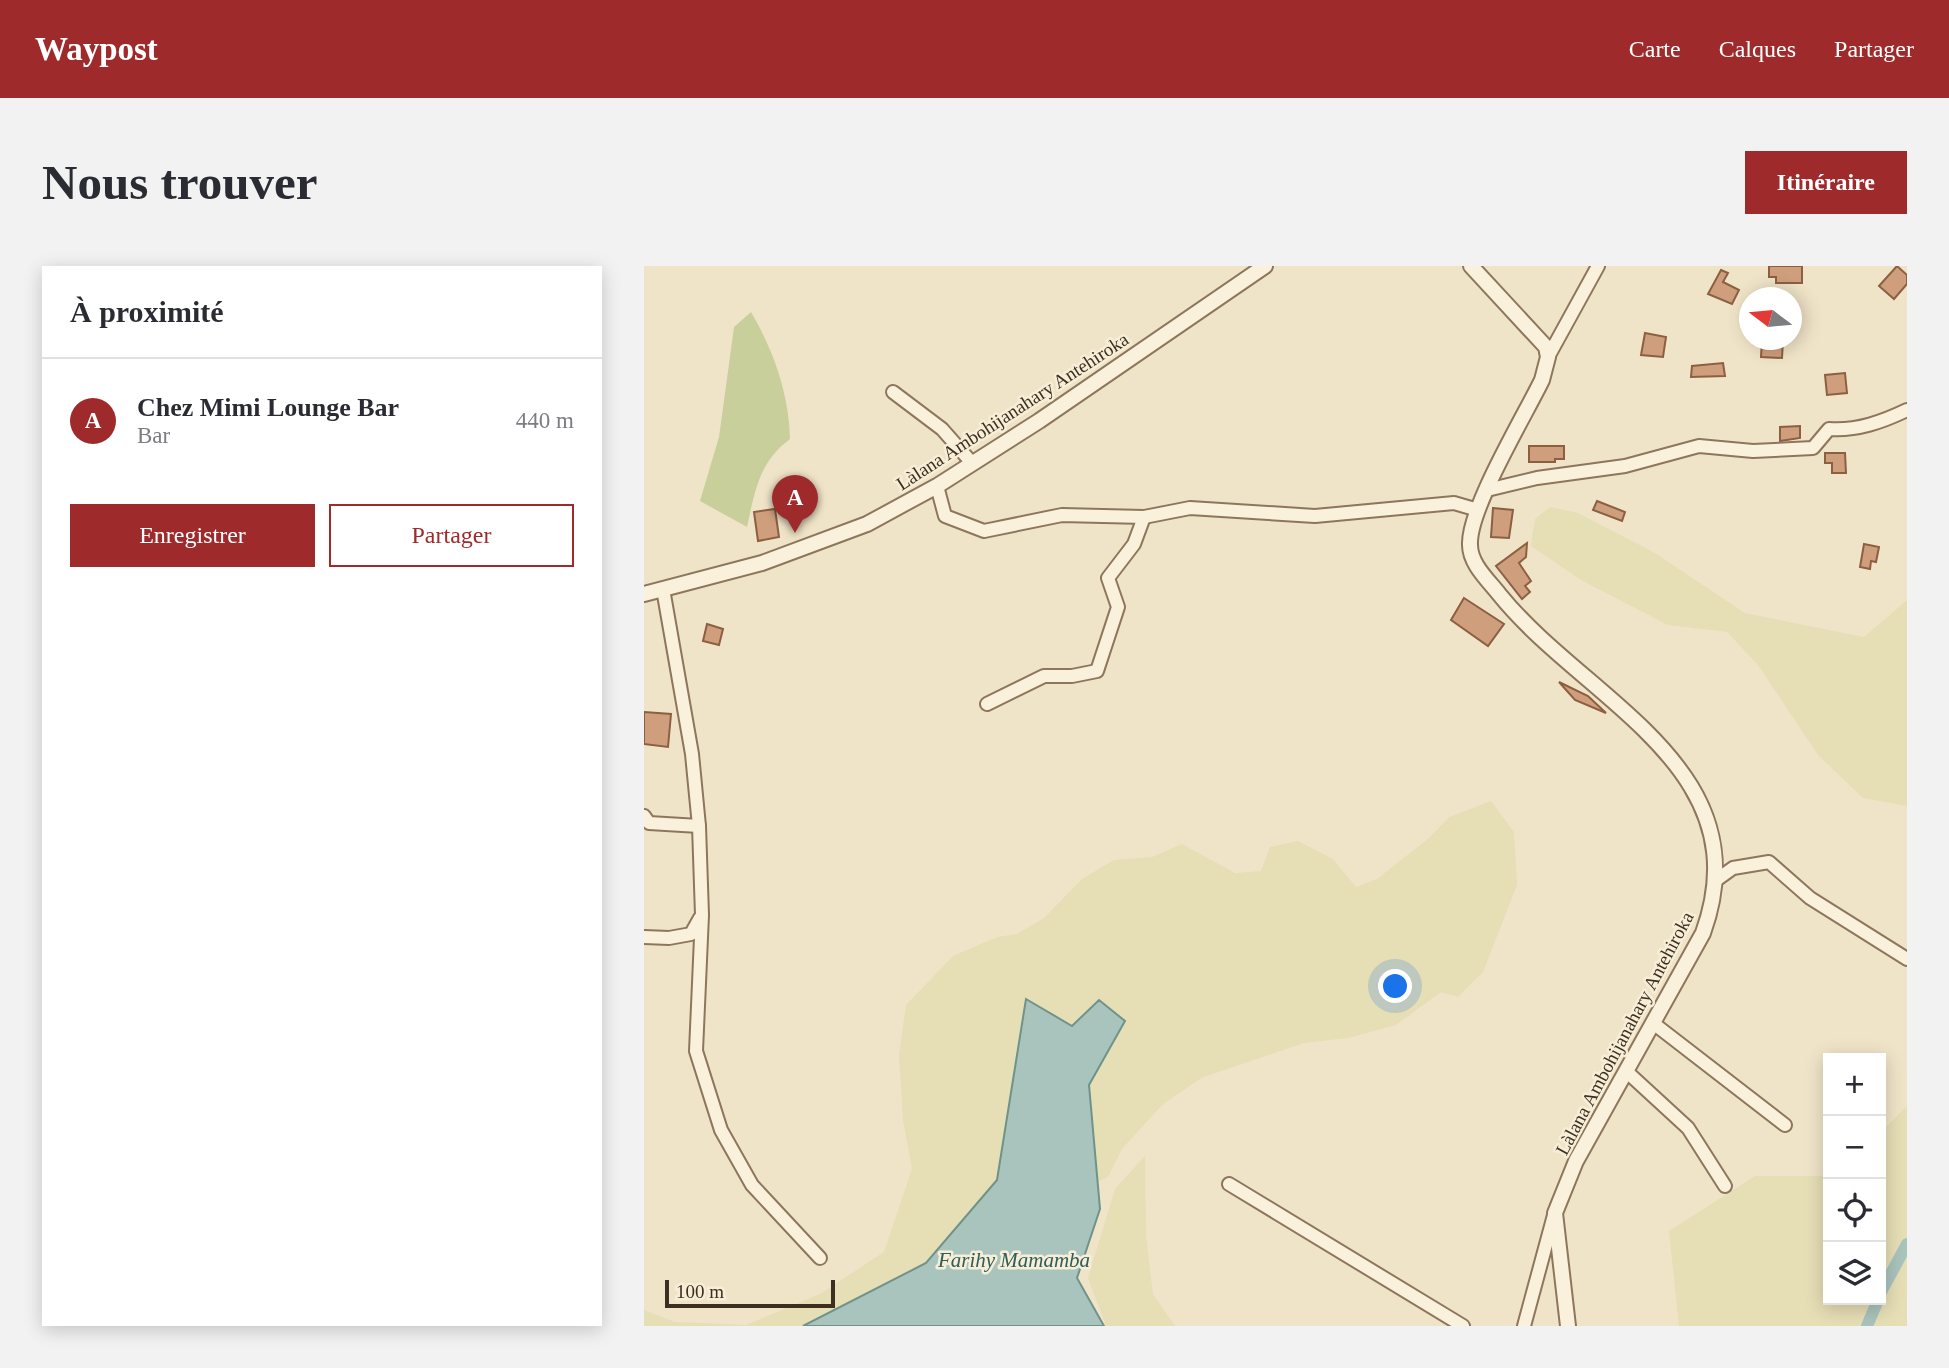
<!DOCTYPE html>
<html lang="fr">
<meta charset="utf-8">
<style>
:root{--surface:#fff;--page:#f2f2f3;--text:#2b2b33;--muted:#7c7c81;--line:#e1e1e2;--accent:#9e2a2b}
body{margin:0;font-family:"Times New Roman",serif;background:var(--page);color:var(--text)}
.controls{position:absolute;right:21px;bottom:21px;display:grid;overflow:hidden;border-radius:0px;box-shadow:0 4px 18px #0003}
.controls button{width:63px;height:63px;display:grid;place-items:center;padding:0;border:0;border-bottom:2px solid var(--line);background:var(--surface);color:var(--text);font:35px sans-serif}
.compass{position:absolute;left:1095px;top:21px;width:63px;height:63px;border-radius:50%;background:var(--surface);box-shadow:0 4px 18px #0003;rotate:286deg}
.scale{position:absolute;left:21px;bottom:18px;width:170px;box-sizing:border-box;padding-left:7px;border:4px solid #3d2e20;border-top:0;font-size:19px;line-height:24px;white-space:nowrap;color:#3d2e20;-webkit-text-stroke:5px #f7eed8;paint-order:stroke}
.you{position:absolute;left:752px;top:721px;width:24px;height:24px;margin:-18px;border:5px solid #fff;border-radius:50%;background:#1a73e8;box-shadow:0 0 0 10px #1a73e833}
.badge{display:grid;place-items:center;width:46px;height:46px;border-radius:50%;background:var(--accent);color:#fff;font-size:23px;font-weight:700}
.pin{position:absolute;translate:-50% -58px;filter:drop-shadow(0 2px 4px #0008)}
.pin::after{content:'';position:absolute;top:37px;width:24px;height:21px;background:inherit;clip-path:polygon(0 0,100% 0,50% 100%)}
.list{margin:0;padding:0;list-style:none}
h2{display:flex;justify-content:space-between;align-items:center;height:91px;margin:0;padding:0 28px;font-size:30px}
h2 small{font-size:23px;font-weight:400;color:var(--muted)}
.list li{display:grid;grid-template-columns:46px 1fr auto;gap:21px;align-items:center;box-sizing:border-box;height:126px;padding:0 28px;border-top:2px solid var(--line)}
.list b{display:block;font-size:26px;white-space:nowrap}
.list p{margin:0;font-size:23px;white-space:nowrap;color:var(--muted)}
.list em{font-size:23px;font-style:normal;color:var(--muted)}
.actions{display:flex;gap:14px;padding:21px 28px}
.actions a{flex:1;padding:16px 0;border:2px solid var(--accent);border-radius:0px;text-align:center;font-size:24px;color:var(--accent)}
.actions .main{background:var(--accent);color:#fff}
.icon{flex:none;width:38px;height:38px;fill:none;stroke:currentColor;stroke-width:2;stroke-linecap:round;stroke-linejoin:round}
.map{position:relative;flex:none;width:1263px;height:1060px;overflow:hidden;border-radius:0px}
header{display:flex;align-items:center;gap:42px;box-sizing:border-box;height:98px;padding:0 35px;background:var(--accent);color:#fff}
header strong{font-size:33px}
nav{display:flex;gap:38px;margin-inline-start:auto;font-size:24px}
.intro{display:flex;align-items:center;justify-content:space-between;box-sizing:border-box;height:168px;padding:0 42px}
h1{margin:0;font-size:49px}
.button{padding:18px 32px;border-radius:0px;background:var(--accent);color:#fff;font-size:24px;font-weight:700}
main{display:flex;gap:42px;padding:0 42px}
aside{flex:1;background:var(--surface);border-radius:0px;box-shadow:0 4px 18px #0003}
.map>svg:first-child{display:block}
.farmland{fill:#e6deb5}
.green{fill:#c9cf9b}
.water{fill:#a9c4bc;stroke:#6f938a;stroke-width:2}
.lines{fill:none;stroke-linecap:round;stroke-linejoin:round}
.canal{stroke:#a9c4bc;stroke-width:12}
.building{fill:#cf9f7d;stroke:#8d5f41;stroke-width:2}
.minor-casing{stroke:#8d765c;stroke-width:16}
.tertiary-casing{stroke:#8d765c;stroke-width:18}
.minor{stroke:#faf1dc;stroke-width:12}
.tertiary{stroke:#faf1dc;stroke-width:14}
.labels{text-anchor:middle;stroke-width:5;stroke-linejoin:round;paint-order:stroke}
.street-label{font-size:19px;fill:#3d2e20;stroke:#f7eed8}
.water-label{font-size:21px;font-style:italic;fill:#2f5d5a;stroke:#f7eed8}
</style>
<header>
<strong>Waypost</strong>
<nav><a>Carte</a><a>Calques</a><a>Partager</a></nav>
</header>
<div class="intro"><h1>Nous trouver</h1><a class="button">Itinéraire</a></div>
<main>
<aside>
<h2>À proximité<small></small></h2>
<ul class="list">
<li><span class="badge">A</span><div><b>Chez Mimi Lounge Bar</b><p>Bar</p></div><em>440 m</em></li>
</ul>
<div class="actions"><a class="main">Enregistrer</a><a>Partager</a></div>
</aside>
<div class="map">
<svg width="1263" height="1060" viewBox="0 0 1263 1060">
<rect width="100%" height="100%" fill="#f0e4c8"/>
<g class="farmland">
<path d="M906,241L934,247L1011,287L1101,347L1220,371L1263,334V540L1219,532L1174,489L1114,399L1083,366L1024,359L937,314L887,280L891,253Z"/>
<path d="M847,535L870,566L873,619L839,706L814,731L797,726L752,759L704,772L660,777L557,812L518,839L478,883L464,911L451,917L442,820L474,757L453,735L423,765L355,915L284,997L176,1060H0V1044L31,1056L102,1059L176,1028L240,986L268,903L259,854L255,789L262,739L309,690L353,671L373,668L400,652L438,613L470,594L508,591L538,578L591,607L617,605L626,581L654,575L689,593L712,621L733,613L785,572L805,551Z"/>
<path d="M1263,840V1060H1035L1025,965L1111,910H1184V1034H1237V866Z"/>
<path d="M501,890L502,970L509,1028L531,1060H462L444,1012L471,923Z"/>
</g>
<path class="green" d="M107,46C130,85 145,128 146,173C115,196 111,225 103,261L56,235L75,171L90,61Z"/>
<path class="water" d="M382,733L428,760L455,734L481,755L445,819L456,943L433,1012L460,1060H159L282,997L353,914Z"/>
<g class="lines">
<g class="canal">
<path d="M1237,1026L1263,978"/>
<path d="M1223,1060L1234,1034"/>
</g>
</g>
<g class="building">
<path d="M1125,0H1158V17H1132V11H1125Z"/>
<path d="M1253,0L1263,9V18L1250,33L1235,20Z"/>
<path d="M1077,4L1084,7L1079,16L1095,24L1088,38L1064,28Z"/>
<path d="M1001,67L1022,71L1019,91L997,89Z"/>
<path d="M1118,74H1139L1138,92L1117,91Z"/>
<path d="M1079,97L1081,110L1047,111L1048,100Z"/>
<path d="M1201,107L1203,127L1183,129L1181,109Z"/>
<path d="M1156,160V172L1136,175V161Z"/>
<path d="M885,180H920V193H911V196H885Z"/>
<path d="M1181,187H1201L1202,207H1188V197H1181Z"/>
<path d="M953,235L981,246L978,255L949,244Z"/>
<path d="M849,242L869,244L865,272L847,271Z"/>
<path d="M131,243L135,271L114,275L110,246Z"/>
<path d="M883,277L882,291L875,297L887,315L881,320L886,326L878,333L852,300Z"/>
<path d="M1220,278L1235,281L1232,296L1227,295L1226,303L1216,301Z"/>
<path d="M820,332L860,358L844,380L807,354Z"/>
<path d="M63,358L79,363L75,379L59,375Z"/>
<path d="M915,416L944,430L962,447L931,434Z"/>
<path d="M0,446L27,448L24,481L0,478Z"/>
</g>
<g class="lines">
<defs>
<g id="minor">
<path d="M904,91L954,0"/>
<path d="M249,126L298,163L328,197"/>
<path d="M293,220L301,250L340,265L418,249L500,251L546,242L671,250L810,237L834,244"/>
<path d="M843,224L893,212L981,200L1055,180L1109,185L1169,182L1185,163C1213,165 1238,156 1263,144"/>
<path d="M19,323L48,488L55,560L58,649L52,785L77,864L108,919L176,992"/>
<path d="M343,438L400,410H428L453,405L474,341L464,312L490,278L500,251"/>
<path d="M0,550L5,557L55,560"/>
<path d="M1071,615L1089,602L1125,596L1166,632L1263,693"/>
<path d="M0,671L25,672L47,668L56,652"/>
<path d="M1009,757L1141,859"/>
<path d="M982,805L1044,862L1081,920"/>
<path d="M585,918L819,1060"/>
<path d="M880,1060L910,949"/>
</g>
<g id="tertiary">
<path d="M827,0L902,81L904,91L898,114C880,151 824,244 826,279C826,298 844,314 855,328C941,435 1119,501 1059,667L932,895L911,947L924,1060"/>
<path d="M0,328L118,297L223,258L293,220L395,155L621,0"/>
</g>
</defs>
<use href="#minor" class="minor-casing"/>
<use href="#tertiary" class="tertiary-casing"/>
<use href="#minor" class="minor"/>
<use href="#tertiary" class="tertiary"/>
</g>
<g class="labels">
<g class="street-label">
<text transform="translate(368 145) rotate(-33)" y="7">Làlana Ambohijanahary Antehiroka</text>
<text transform="translate(980 767) rotate(-62)" y="7">Làlana Ambohijanahary Antehiroka</text>
</g>
<g class="water-label">
<text x="370" y="1001">Farihy Mamamba</text>
</g>
</g>
</svg>
<div class="controls">
<button>+</button>
<button>−</button>
<button><svg class="icon" aria-label="locate" viewBox="0 0 24 24"><circle cx="12" cy="12" r="6"/><path d="M12 2v4M12 18v4M2 12h4M18 12h4"/></svg></button>
<button><svg class="icon" aria-label="layers" viewBox="0 0 24 24"><path d="M12 4l9 5-9 5-9-5zM3 14l9 5 9-5"/></svg></button>
</div>
<svg class="compass" viewBox="-18 -18 36 36"><path d="M0-13l5 13h-10z" fill="#e53935"/><path d="M0 13l5-13h-10z" fill="#7c7c81"/></svg>
<div class="scale">100 m</div>
<div class="you"></div>
<div class="pin badge" style="left:151px;top:267px">A</div>
</div>
</main>
